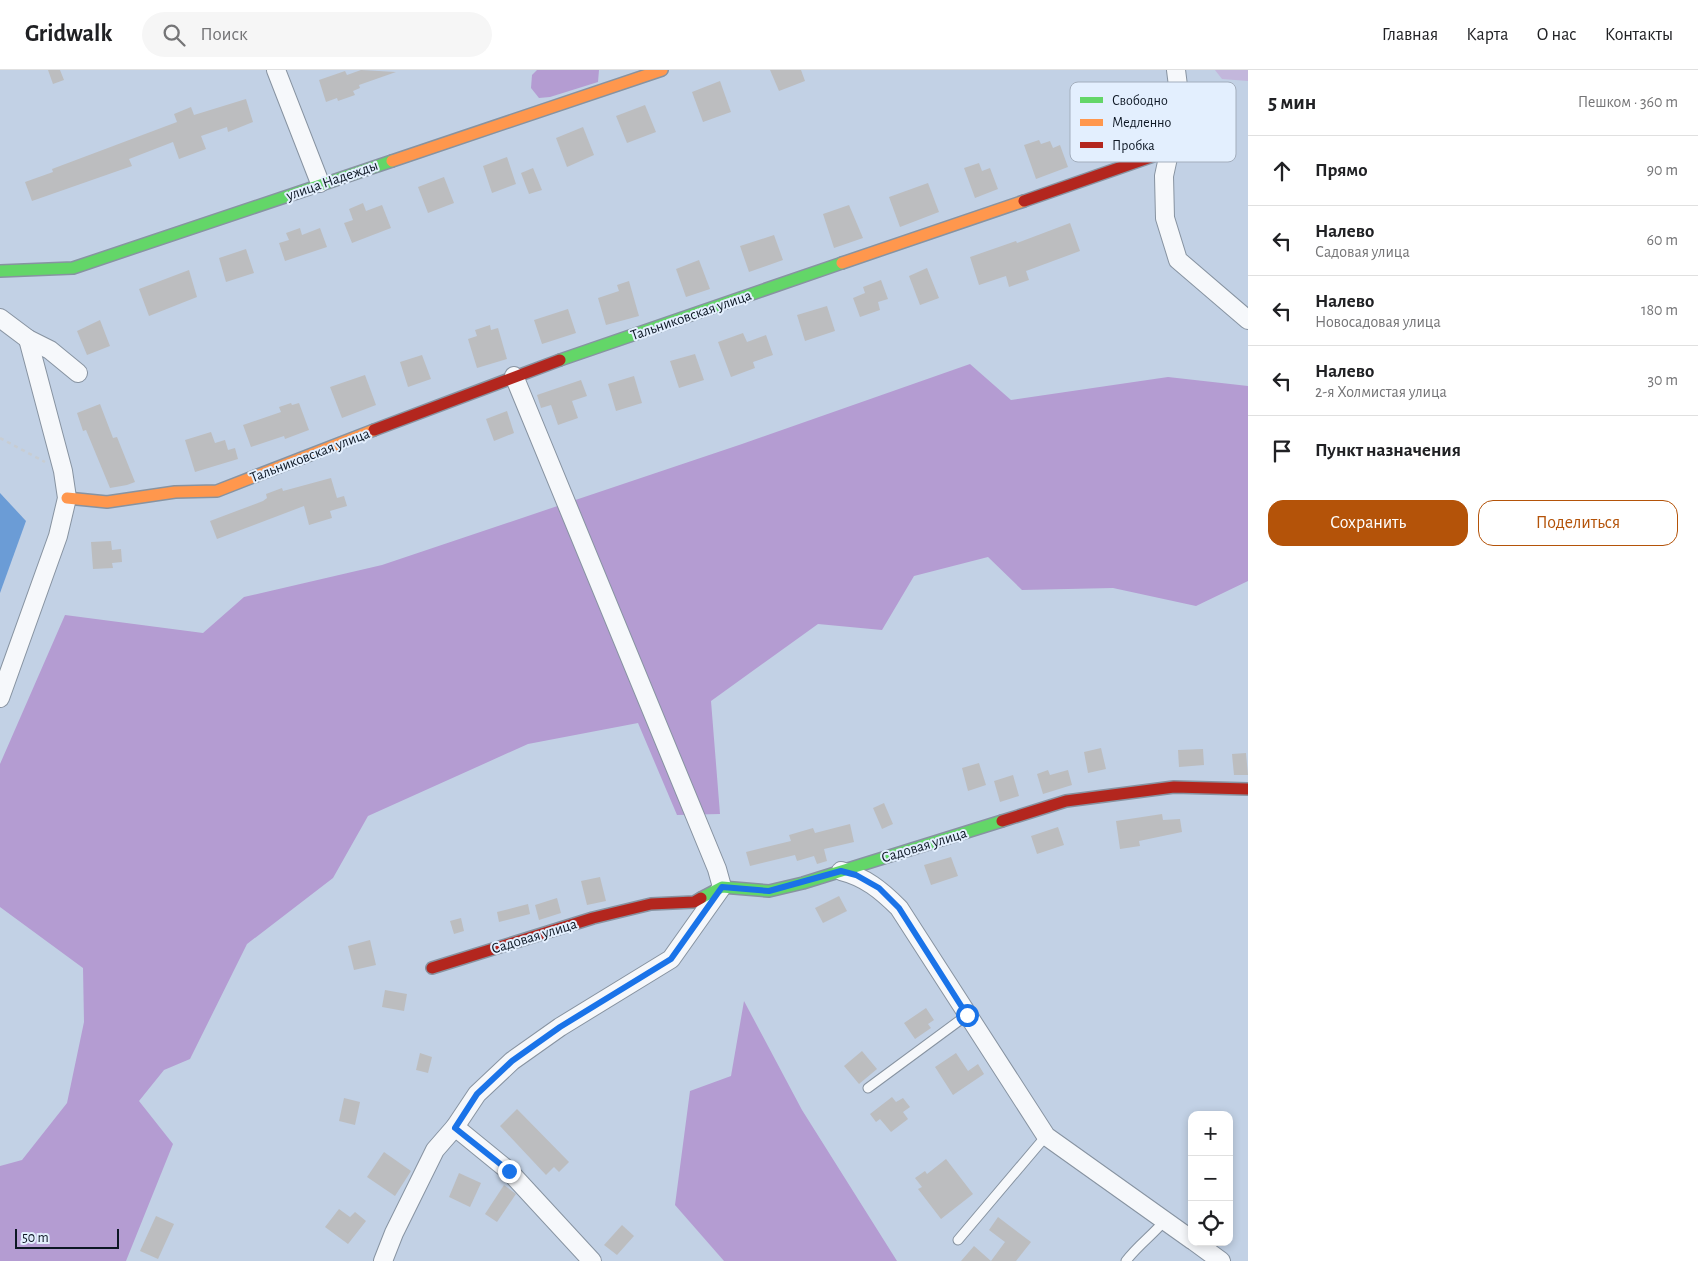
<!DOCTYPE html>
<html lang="ru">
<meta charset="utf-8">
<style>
:root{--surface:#fff;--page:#f6f6f6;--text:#202124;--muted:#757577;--line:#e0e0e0;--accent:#b45309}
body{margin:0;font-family:"Alegreya Sans",sans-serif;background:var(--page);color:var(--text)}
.controls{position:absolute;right:15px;bottom:15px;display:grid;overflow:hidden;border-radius:10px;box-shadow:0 2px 8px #0003}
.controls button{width:45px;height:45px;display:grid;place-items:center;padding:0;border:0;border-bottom:1px solid var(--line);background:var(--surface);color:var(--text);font:25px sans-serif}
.scale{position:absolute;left:15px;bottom:12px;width:104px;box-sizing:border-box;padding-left:5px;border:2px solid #0d1724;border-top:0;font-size:14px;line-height:18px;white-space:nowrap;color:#0d1724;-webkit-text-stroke:4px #e3effe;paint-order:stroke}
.stop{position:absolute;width:15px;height:15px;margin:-11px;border:4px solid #1a73e8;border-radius:50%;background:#fff}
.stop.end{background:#1a73e8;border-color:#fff;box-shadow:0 1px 5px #0008}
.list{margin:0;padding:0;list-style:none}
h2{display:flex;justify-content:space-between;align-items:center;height:65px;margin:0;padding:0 20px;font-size:21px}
h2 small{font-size:16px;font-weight:400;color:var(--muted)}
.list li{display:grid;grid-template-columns:32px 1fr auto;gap:15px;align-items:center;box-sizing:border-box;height:70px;padding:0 20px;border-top:1px solid var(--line)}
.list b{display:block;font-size:19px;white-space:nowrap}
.list p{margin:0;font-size:16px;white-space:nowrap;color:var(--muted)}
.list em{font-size:16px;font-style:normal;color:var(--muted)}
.actions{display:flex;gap:10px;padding:15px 20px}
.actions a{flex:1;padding:11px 0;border:1px solid var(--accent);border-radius:15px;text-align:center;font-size:18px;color:var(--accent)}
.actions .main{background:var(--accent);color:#fff}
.icon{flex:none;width:28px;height:28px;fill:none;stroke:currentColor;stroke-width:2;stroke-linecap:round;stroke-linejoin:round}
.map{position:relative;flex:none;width:1248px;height:1191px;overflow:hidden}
header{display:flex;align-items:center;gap:30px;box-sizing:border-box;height:70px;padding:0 25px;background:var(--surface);border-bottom:1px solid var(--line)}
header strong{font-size:24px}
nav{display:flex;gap:28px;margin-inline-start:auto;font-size:18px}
.search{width:350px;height:45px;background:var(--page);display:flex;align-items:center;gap:12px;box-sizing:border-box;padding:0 18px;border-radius:28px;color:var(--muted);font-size:19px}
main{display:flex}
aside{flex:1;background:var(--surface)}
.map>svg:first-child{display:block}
.green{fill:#c3b7dc}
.forest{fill:#b49cd2}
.water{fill:#6b9cd6}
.building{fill:#bcbdbf}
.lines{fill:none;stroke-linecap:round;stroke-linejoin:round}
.lane-casing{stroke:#8793a1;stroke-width:11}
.street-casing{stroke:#8793a1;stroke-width:20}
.fast-casing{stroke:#8793a1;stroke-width:14}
.slow-casing{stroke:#8793a1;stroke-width:14}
.jam-casing{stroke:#8793a1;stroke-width:14}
.path{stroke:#c8cdd2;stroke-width:2.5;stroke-dasharray:4 4;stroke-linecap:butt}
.lane{stroke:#f6f8fb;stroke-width:9}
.street{stroke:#f6f8fb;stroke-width:18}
.fast{stroke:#63d668;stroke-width:11}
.slow{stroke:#ff974d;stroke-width:11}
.jam{stroke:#b3261e;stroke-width:11}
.route{stroke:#1a73e8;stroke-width:6}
.labels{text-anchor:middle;stroke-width:4;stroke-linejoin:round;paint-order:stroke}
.street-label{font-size:15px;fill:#0d1724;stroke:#e3effe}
.key{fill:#e3effe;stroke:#a3aebd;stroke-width:1}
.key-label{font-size:14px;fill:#0d1724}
</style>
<header>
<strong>Gridwalk</strong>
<div class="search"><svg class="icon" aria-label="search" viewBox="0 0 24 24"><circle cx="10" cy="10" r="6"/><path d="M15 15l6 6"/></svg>Поиск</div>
<nav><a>Главная</a><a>Карта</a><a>О нас</a><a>Контакты</a></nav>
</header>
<main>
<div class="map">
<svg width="1248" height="1191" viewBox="0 0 1248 1191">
<rect width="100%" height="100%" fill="#c2d1e5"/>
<path class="green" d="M1215,0H1248V11L1222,9Z"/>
<g class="forest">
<path d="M537,0H599L598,12L550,27L539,28L531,18L532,5Z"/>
<path d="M970,294L1011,330L1168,307L1248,316V511L1196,536L1113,518L1022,520L988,487L914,506L882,560L818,554L711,631L720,744L677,745L638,653L528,674L368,746L333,808L247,874L190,989L164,1000L139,1031L173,1074L126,1191H0V1096L22,1090L67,1033L84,952L83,898L0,837V694L65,545L203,563L244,527L382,495L742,374Z"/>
<path d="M744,931L802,1040L897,1191H724L675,1135L690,1021L731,1006Z"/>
</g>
<path class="water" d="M0,423L26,451L0,523Z"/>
<g class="building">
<path d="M48,0H60L64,10L53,14Z"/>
<path d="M361,0L396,2L359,15L360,18L353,21L355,25L338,31L337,28L326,32L319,10L345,1L347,5Z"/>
<path d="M770,0H801L805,11L779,21Z"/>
<path d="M720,11L731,42L703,52L692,22Z"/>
<path d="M246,29L253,52L228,62L227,57L201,66L206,79L179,89L173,72L129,89L132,96L32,131L25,112L53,102L52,99L177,52L174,44L191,37L194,45Z"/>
<path d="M645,35L656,62L627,73L616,46Z"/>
<path d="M583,57L594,85L567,97L556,68Z"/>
<path d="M1039,70L1041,74L1050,71L1053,78L1060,75L1068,97L1036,109L1024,75Z"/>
<path d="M507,87L516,114L492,123L483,96Z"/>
<path d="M979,93L982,101L990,98L998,119L975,128L964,98Z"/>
<path d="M533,98L542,120L529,124L521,103Z"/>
<path d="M444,107L454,133L428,143L418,117Z"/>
<path d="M928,113L939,142L900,157L889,127Z"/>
<path d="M363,133L366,141L382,135L391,158L352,173L344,153L353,150L349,139Z"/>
<path d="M849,135L863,168L834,178L823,144Z"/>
<path d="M1070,153L1080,181L1026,201L1029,210L1009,217L1006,206L979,215L970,187L1016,171L1017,173Z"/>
<path d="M300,158L302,165L320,158L327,177L285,191L279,173L289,170L286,163Z"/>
<path d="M774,165L783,190L749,202L740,176Z"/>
<path d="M246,179L254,203L226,212L219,188Z"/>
<path d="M699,190L710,219L686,227L676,199Z"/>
<path d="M927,198L939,228L920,235L909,206Z"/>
<path d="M189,200L197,227L149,246L139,219Z"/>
<path d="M881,210L888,229L878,232L880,240L860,247L853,228L865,223L863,217Z"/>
<path d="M629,211L639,246L606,255L598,228L619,221L617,215Z"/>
<path d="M827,236L835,261L805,271L797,245Z"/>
<path d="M568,239L576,263L542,274L534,250Z"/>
<path d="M100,250L110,276L87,285L77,261Z"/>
<path d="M490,255L491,260L498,258L507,289L477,298L468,269L477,266L475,260Z"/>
<path d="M743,263L747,272L766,265L773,285L753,292L755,298L731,307L718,272Z"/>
<path d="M695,284L704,310L679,318L670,291Z"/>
<path d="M422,285L431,309L408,317L400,292Z"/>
<path d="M365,305L376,335L342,348L330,317Z"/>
<path d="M634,306L642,333L616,341L608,314Z"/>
<path d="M581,310L587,326L572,331L578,348L558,355L551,335L541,338L537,325Z"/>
<path d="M291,333L292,335L299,333L309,360L285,369L284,366L251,377L243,355L281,342L279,337Z"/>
<path d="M100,334L113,368L117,367L135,412L127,415L110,418L86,360L83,361L77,343Z"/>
<path d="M507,341L514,363L494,371L486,349Z"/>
<path d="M211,362L215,373L225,370L228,380L235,378L238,389L195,402L185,370Z"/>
<path d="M331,408L337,428L344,426L347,436L330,441L332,448L309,455L304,436L217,469L210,451L263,431L267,428L266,424L282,418L283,421Z"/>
<path d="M111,471L112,480L121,479L122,492L112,493L113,498L93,499L91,472Z"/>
<path d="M1101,678L1106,699L1088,703L1084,682Z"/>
<path d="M1203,679L1204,695L1179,697L1178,680Z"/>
<path d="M1246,683L1248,705H1234L1232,684Z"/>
<path d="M979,693L986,715L968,721L962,698Z"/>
<path d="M1048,700L1050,705L1068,700L1072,715L1043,724L1037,704Z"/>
<path d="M1013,705L1019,726L1000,732L994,711Z"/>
<path d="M884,733L893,754L882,759L873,738Z"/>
<path d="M1162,744L1163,750L1180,749L1182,762L1139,771L1140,776L1120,779L1116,751Z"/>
<path d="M850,754L854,772L824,779L827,791L817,794L814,786L797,791L795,785L750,796L746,782L791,771L789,765L813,758L815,763Z"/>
<path d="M1058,757L1064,775L1037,784L1031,766Z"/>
<path d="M951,787L958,806L931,815L924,795Z"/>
<path d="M600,807L606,831L587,835L581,811Z"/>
<path d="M839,826L847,841L823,853L815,838Z"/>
<path d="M557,828L561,843L539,850L535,835Z"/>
<path d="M528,834L530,844L499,852L497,842Z"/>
<path d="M461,848L464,861L454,864L450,851Z"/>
<path d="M370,870L376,895L354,900L348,876Z"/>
<path d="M385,920L407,924L404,941L382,937Z"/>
<path d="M926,938L934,950L928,954L931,958L915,969L904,953Z"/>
<path d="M862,981L877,999L859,1014L844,996Z"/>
<path d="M420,983L432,987L428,1003L416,1000Z"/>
<path d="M956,983L968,1001L978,994L984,1004L953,1025L935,997Z"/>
<path d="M892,1027L896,1032L903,1028L910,1037L903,1042L908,1049L891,1062L880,1049L876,1052L870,1044Z"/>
<path d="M344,1028L360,1032L355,1055L339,1051Z"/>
<path d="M517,1039L569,1092L559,1102L554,1097L546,1105L500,1056Z"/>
<path d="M384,1082L411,1101L395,1126L367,1107Z"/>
<path d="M946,1089L973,1124L941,1149L918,1119L922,1117L915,1108L925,1101L927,1104Z"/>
<path d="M459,1103L481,1113L470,1137L449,1127Z"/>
<path d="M504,1115L516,1124L497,1152L485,1144Z"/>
<path d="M339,1139L350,1147L355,1142L366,1151L348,1174L325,1157Z"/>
<path d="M156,1146L174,1154L158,1189L140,1181Z"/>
<path d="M998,1147L1031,1172L1016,1191H961L974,1176L991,1191L1005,1172L989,1160Z"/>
<path d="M622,1155L634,1166L617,1185L604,1175Z"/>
</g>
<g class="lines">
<defs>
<g id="lane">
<path d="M868,1018L967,945"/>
<path d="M958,1170L1046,1066"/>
<path d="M1126,1191C1138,1175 1153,1165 1165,1150"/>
</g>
<g id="street">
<path d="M276,0L320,113"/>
<path d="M1176,0L1180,32L1164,106L1165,148L1178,190L1248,250"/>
<path d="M0,248L28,269L50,280L78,303"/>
<path d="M0,628L58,466L67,428L63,401L28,269"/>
<path d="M841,801C865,807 881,820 899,838L1046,1066L1192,1170"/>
<path d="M455,1057L509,1101L592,1191"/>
<path d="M1195,1172L1221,1191"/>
<path d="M383,1191L394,1163L435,1080L455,1057L477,1024L512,991L560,957L671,889L722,817L717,799L514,306"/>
</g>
<g id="fast">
<path d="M0,201L73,198L392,91"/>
<path d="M560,290L842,193"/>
<path d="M701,828L722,817L769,821L803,813L1002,751"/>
</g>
<g id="slow">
<path d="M392,91L662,0"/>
<path d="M842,193L1024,131"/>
<path d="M67,428L107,432L175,422L217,421L374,360"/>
</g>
<g id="jam">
<path d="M1024,131L1168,81"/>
<path d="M374,360L560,290"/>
<path d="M1002,751L1066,731L1174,717L1248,719"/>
<path d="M432,898L593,848L651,834L694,832L701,828"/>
</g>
</defs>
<use href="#lane" class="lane-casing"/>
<use href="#street" class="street-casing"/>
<use href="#fast" class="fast-casing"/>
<use href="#slow" class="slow-casing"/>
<use href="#jam" class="jam-casing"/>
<path class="path" d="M0,368L45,392"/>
<use href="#lane" class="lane"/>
<use href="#street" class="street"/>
<use href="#fast" class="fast"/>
<use href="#slow" class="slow"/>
<use href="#jam" class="jam"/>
</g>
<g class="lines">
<path class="route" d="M509,1101L455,1058L477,1024L512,991L560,957L671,889L722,817L769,821L841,801L856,805L879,818L899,838L967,945"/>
</g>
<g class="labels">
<g class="street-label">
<text transform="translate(332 110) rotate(-19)" y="5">улица Надежды</text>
<text transform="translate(691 245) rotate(-19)" y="5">Тальниковская улица</text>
<text transform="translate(310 385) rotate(-21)" y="5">Тальниковская улица</text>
<text transform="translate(924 775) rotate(-17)" y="5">Садовая улица</text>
<text transform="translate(534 866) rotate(-17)" y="5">Садовая улица</text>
</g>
</g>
<rect x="1070" y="12" width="166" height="80" rx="8" class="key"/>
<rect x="1080" y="27" width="23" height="6" fill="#63d668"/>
<rect x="1080" y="49" width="23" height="7" fill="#ff974d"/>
<rect x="1080" y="72" width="23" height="6" fill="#b3261e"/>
<g class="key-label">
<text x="1112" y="35">Свободно</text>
<text x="1112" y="57">Медленно</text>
<text x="1112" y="80">Пробка</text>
</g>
</svg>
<div class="controls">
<button>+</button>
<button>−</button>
<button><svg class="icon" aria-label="locate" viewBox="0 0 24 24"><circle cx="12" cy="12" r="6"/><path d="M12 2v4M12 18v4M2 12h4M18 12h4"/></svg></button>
</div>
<div class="scale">50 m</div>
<div class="stop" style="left:967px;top:945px"></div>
<div class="stop end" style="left:509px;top:1101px"></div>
</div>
<aside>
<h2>5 мин<small>Пешком · 360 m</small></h2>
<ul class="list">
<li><svg class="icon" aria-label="ahead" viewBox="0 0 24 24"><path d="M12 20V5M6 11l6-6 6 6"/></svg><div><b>Прямо</b></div><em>90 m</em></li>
<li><svg class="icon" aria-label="left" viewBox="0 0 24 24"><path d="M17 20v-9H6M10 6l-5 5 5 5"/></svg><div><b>Налево</b><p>Садовая улица</p></div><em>60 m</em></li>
<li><svg class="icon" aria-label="left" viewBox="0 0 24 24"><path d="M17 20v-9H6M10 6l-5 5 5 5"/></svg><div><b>Налево</b><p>Новосадовая улица</p></div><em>180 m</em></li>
<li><svg class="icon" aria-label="left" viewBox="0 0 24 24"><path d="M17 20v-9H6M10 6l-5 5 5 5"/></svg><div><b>Налево</b><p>2-я Холмистая улица</p></div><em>30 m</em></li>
<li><svg class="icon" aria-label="arrive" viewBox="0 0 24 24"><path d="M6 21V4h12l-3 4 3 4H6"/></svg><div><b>Пункт назначения</b></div></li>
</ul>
<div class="actions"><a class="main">Сохранить</a><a>Поделиться</a></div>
</aside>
</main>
